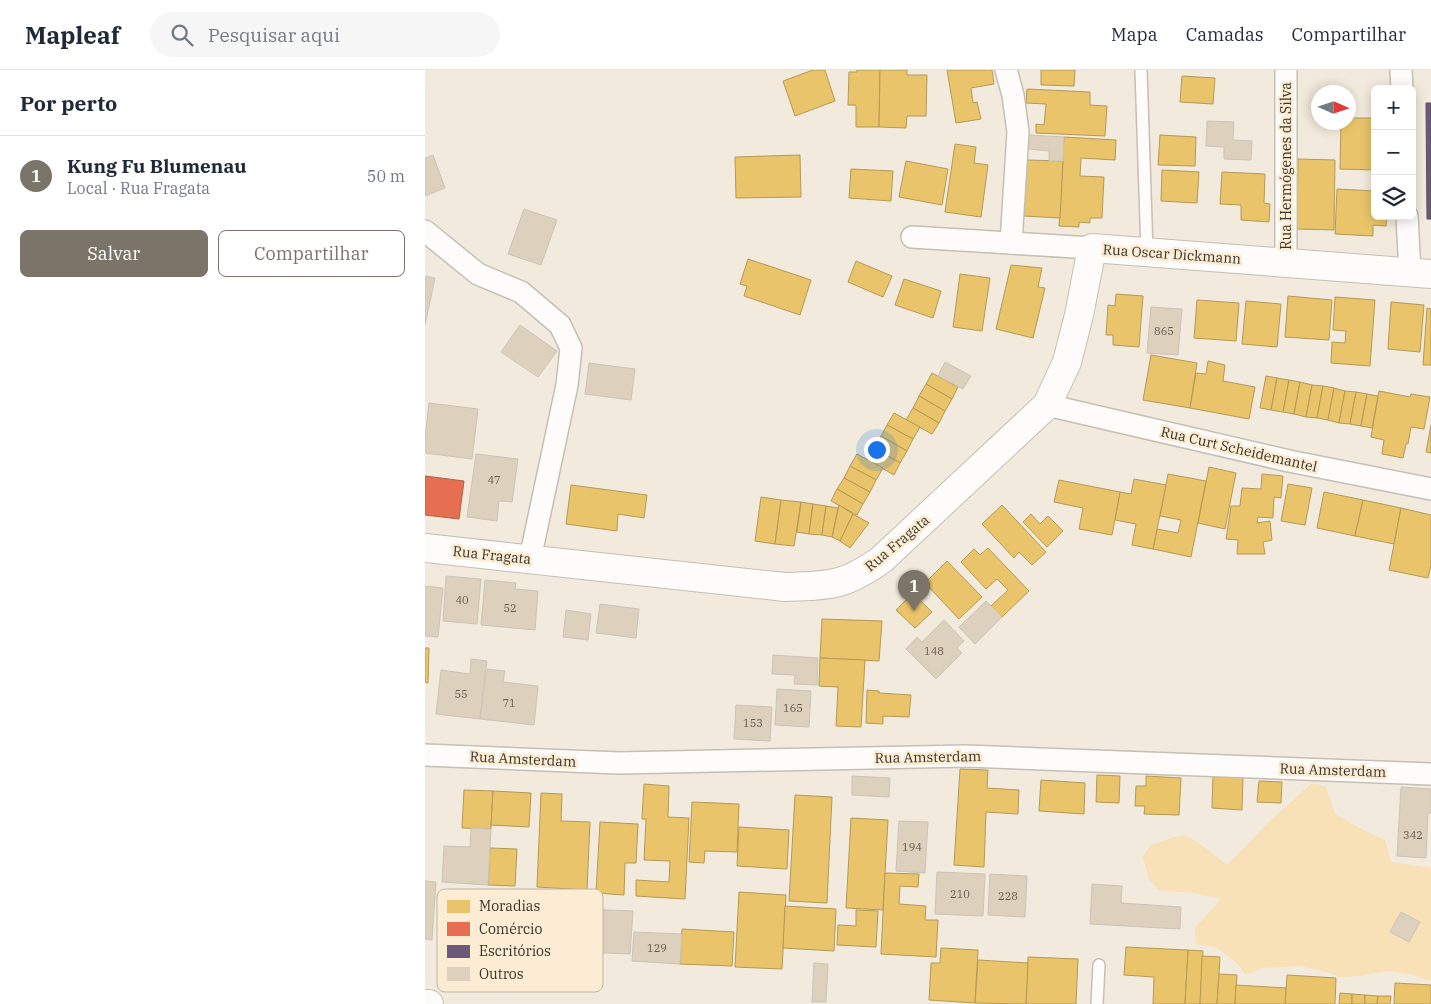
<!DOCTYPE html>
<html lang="pt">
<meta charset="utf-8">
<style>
:root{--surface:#fff;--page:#f6f6f7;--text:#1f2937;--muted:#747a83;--line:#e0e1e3;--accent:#7a7469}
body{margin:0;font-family:"IBM Plex Serif",serif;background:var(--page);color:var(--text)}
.controls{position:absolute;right:15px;top:15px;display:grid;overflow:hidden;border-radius:8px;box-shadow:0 2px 12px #0003}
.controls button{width:45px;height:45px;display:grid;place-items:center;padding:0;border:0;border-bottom:1px solid var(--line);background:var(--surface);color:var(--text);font:25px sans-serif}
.compass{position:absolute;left:886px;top:15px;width:45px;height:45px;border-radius:50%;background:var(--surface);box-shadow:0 2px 12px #0003;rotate:93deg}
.you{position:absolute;left:451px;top:379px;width:18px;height:18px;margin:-12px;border:4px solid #fff;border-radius:50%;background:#1a73e8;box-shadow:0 0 0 8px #1a73e833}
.badge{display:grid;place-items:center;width:32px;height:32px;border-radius:50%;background:var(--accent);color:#fff;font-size:16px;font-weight:700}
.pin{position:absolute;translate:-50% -41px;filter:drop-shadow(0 1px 2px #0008)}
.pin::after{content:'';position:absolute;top:26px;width:18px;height:15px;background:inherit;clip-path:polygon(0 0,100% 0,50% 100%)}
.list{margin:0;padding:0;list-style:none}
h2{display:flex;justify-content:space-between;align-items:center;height:65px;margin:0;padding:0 20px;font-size:21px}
h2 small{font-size:16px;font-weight:400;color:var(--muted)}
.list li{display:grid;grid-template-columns:32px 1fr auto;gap:15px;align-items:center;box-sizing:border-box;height:80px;padding:0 20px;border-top:1px solid var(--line)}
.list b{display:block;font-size:19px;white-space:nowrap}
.list p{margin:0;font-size:16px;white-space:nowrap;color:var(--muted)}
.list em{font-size:16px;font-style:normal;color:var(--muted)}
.actions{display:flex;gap:10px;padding:15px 20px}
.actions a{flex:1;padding:11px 0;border:1px solid var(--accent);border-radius:8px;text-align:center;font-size:18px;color:var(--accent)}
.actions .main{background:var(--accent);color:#fff}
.icon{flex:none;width:28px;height:28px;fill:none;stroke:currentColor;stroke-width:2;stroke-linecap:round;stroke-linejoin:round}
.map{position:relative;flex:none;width:1006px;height:934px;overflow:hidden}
header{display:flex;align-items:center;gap:30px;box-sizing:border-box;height:70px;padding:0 25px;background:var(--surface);border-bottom:1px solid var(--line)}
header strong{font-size:24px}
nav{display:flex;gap:28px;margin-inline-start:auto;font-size:18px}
.search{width:350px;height:45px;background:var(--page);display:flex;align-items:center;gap:12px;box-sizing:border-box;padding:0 18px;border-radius:28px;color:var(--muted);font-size:19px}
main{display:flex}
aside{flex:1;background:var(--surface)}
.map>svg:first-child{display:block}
.green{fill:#f8e0b7}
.homes{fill:#e9c46a;stroke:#b49957}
.shops{fill:#e76f51;stroke:#b35d46}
.offices{fill:#6d597a;stroke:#5e4e62}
.building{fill:#ddd0bc;stroke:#cac4b9}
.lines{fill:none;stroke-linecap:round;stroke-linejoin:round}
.service-casing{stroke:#c5bfb4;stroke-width:14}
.minor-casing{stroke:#c5bfb4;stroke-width:24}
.tertiary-casing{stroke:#c5bfb4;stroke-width:30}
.service{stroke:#fdfcfa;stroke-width:11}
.minor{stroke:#fdfcfa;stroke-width:21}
.tertiary{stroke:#fdfcfa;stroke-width:28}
.labels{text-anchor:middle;stroke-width:5;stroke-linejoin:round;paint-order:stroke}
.number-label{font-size:11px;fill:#635b4f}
.street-label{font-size:14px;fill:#3a342b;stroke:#fbecd3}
.key{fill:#fbecd3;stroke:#c1b5a1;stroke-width:1}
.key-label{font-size:14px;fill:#3a342b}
</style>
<header>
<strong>Mapleaf</strong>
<div class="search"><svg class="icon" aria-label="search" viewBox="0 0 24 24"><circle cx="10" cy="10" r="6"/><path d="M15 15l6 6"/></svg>Pesquisar aqui</div>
<nav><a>Mapa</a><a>Camadas</a><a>Compartilhar</a></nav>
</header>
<main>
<aside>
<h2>Por perto<small></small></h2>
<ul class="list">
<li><span class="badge">1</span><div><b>Kung Fu Blumenau</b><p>Local · Rua Fragata</p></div><em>50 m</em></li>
</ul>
<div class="actions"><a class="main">Salvar</a><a>Compartilhar</a></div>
</aside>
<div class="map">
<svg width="1006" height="934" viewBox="0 0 1006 934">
<rect width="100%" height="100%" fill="#f2eadc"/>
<path class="green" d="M887,713L901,717L910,744L940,761L960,770L966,792L1006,798V911L985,904L962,901L933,906L914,907L902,902L876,896L836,898L826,903L820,904L813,894L791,877L771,874L770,858L796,829L769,823L733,820L724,809L718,787L725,775C734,773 751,765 760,766C771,769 792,787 802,795L847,749Z"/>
<g class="homes">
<path d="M388,0H400L410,31L370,46L358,11Z"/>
<path d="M432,0H455L454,57H431V35H423L424,2H432Z"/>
<path d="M455,0H482V5H502L501,46H482L481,58L454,57Z"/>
<path d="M522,0H567L569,14L546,18L548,33L552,32L556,49L531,53Z"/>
<path d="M616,0H650L649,16L616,15Z"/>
<path d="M757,6L790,8L788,34L755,32Z"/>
<path d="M602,19L665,22V35L682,36L680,66L611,63V54L619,55L621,34L601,33Z"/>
<path d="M924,48H949V100L915,99L916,52H924Z"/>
<path d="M735,65L771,67L770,96L733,95Z"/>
<path d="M639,67L691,70L690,90L656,88L655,106L679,107L677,148H665V153L654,152V157L634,156Z"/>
<path d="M530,74L551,77L549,93L563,95L556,147L520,142Z"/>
<path d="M375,85L376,127L311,128L310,87Z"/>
<path d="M873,89L910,90L909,160L872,159Z"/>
<path d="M602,90L638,91L635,148L599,146Z"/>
<path d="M481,91L523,99L517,135L474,127Z"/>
<path d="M426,99L468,101L466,131L424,128Z"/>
<path d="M737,100L774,102L772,133L736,131Z"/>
<path d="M797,102L840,104L839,133L845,134L844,152L816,150V135L795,134Z"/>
<path d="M912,119L950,121V146H962L961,156L948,155V166L910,164Z"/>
<path d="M323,189L386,210L375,245L319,226L322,216L315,214Z"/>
<path d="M431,191L467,206L458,227L423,212Z"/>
<path d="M586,195L617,198L613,217L620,218L608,268L571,259Z"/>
<path d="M535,204L565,208L557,261L528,257Z"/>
<path d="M479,209L516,221L508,248L470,235Z"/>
<path d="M691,224L718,226L714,277L688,275V265H681L683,235L690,236Z"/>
<path d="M863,226L907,230L904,270L860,267Z"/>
<path d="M910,227L950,230L945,296L906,293L907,272L920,273L921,261L908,260Z"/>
<path d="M772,230L814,233L811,271L769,268Z"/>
<path d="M821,231L856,234L852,277L817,274Z"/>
<path d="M966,232L999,235L995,282L963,279Z"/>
<path d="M1002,238L1006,239V295H998Z"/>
<path d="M726,285L772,293L765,338L718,330Z"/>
<path d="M783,291L800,295L798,311L830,317L824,349L765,338L771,303L781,304Z"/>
<path d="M507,303L533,317L527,329L501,314Z"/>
<path d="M841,306L852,308L846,340L835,338Z"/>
<path d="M852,308L864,310L858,342L846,340Z"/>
<path d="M864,310L875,312L869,344L858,342Z"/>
<path d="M875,312L887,315L881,347L869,344Z"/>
<path d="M501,314L527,329L520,341L494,326Z"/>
<path d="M887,315L898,316L892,348L881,347Z"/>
<path d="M898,316L909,318L903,350L892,348Z"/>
<path d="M909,318L920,321L914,353L903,350Z"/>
<path d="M920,321L931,322L925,354L914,353Z"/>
<path d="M954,321L985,327L986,324L1005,327L999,359L986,357L983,374H981L978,388L957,384L959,370L946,367Z"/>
<path d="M931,322L942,324L936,356L925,354Z"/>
<path d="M942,324L953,326L947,358L936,356Z"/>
<path d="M494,326L520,341L514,353L488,338Z"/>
<path d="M488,338L514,353L507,364L481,350Z"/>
<path d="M469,343L495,357L488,369L462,355Z"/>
<path d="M462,355L488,369L482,381L456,366Z"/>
<path d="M1006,355V383L1001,382Z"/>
<path d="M456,366L482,381L475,393L449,378Z"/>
<path d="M449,378L475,393L469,405L443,390Z"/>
<path d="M432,384L458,398L451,410L425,396Z"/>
<path d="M425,396L451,410L445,422L419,408Z"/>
<path d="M784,397L811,403L800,459L773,453Z"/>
<path d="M743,404L781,411L766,487L728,479L732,459L753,463L756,450L735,446Z"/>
<path d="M837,404L858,406L856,428L849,427L848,448L833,447L832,453L845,451L847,470L838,472L840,484H812L813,470L801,469L806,436H815L817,418L836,419Z"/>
<path d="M419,408L445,422L438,434L412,419Z"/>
<path d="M709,409L741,415L728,479L707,475L711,454L690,450L695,422L706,424Z"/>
<path d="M634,410L695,422L687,465L654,459L658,438L629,432Z"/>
<path d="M863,414L887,418L880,455L856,451Z"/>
<path d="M146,415L222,425L219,448L193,444L192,461L141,454Z"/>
<path d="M412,419L438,434L432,445L406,431Z"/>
<path d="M899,422L938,430L930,466L892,458Z"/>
<path d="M336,427L356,430L350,474L330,471Z"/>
<path d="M356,430L376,432L369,476L350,474Z"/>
<path d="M938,430L976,438L969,474L930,466Z"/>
<path d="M376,432L388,434L384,464L372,462Z"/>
<path d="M388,434L401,436L397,465L384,464Z"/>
<path d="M414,435L428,444L415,471L407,467Z"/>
<path d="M577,435L621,482L607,495L594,482L589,488L557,454Z"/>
<path d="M401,436L413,438L407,467L397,465Z"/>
<path d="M976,438L1006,445V495L1003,508L964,500Z"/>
<path d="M428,444L444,453L425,478L415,471Z"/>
<path d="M606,444L615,454L623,446L638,461L622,477L598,452Z"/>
<path d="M563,478L604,521L577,547L566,536L583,520L572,509L561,519L536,492L549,479L555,485Z"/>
<path d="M522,491L557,527L534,549L500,513Z"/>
<path d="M488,523L507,542L490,558L471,540Z"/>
<path d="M397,549L457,551L454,591L395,588Z"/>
<path d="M0,578H4L3,613L0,612Z"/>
<path d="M395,588L440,590L436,657L411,656L413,617L394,616Z"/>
<path d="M442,620L454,621V623L486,625L484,647L458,646V654L441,653Z"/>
<path d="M535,699L563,700L562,718L594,720L593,744L561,742L559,797L529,795Z"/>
<path d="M672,705L695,706L694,733L671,732Z"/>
<path d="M788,705L818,707L817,740L787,738Z"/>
<path d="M721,706L756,708L754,745L719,744L720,736H710L711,716H721Z"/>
<path d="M616,710L660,713L659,744L614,741Z"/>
<path d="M834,711L857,712L856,733L832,732Z"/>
<path d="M219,714L244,716L243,747L264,748L260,829L211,826V810L244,812L245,791L219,790L221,749H217Z"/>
<path d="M39,720L68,721L66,759L37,758Z"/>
<path d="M68,721L106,723L104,757L66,755Z"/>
<path d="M116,723L137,724L136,751L165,752L162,820L112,817Z"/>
<path d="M370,725L407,727L402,833L364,831Z"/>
<path d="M267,732L314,734L312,782L280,781L279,793L264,792Z"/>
<path d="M426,748L463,750L458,840L421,838Z"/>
<path d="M175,752L213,754L211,793H200L199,825L171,823Z"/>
<path d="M314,757L364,760L362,799L312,796Z"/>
<path d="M65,778L92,779L90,816L63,815Z"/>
<path d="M460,803L494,804L493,817L475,816L474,834L501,836L500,850H513L511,887L456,884Z"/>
<path d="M314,822L361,825L357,899L310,897Z"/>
<path d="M360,836L411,839L409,881L358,878Z"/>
<path d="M431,840L453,841L451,877L412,875L413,855L431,856Z"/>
<path d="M257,859L309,862L307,896L255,894Z"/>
<path d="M701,877L763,880L760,934H728L729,907L699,905Z"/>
<path d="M516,878L553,880L550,933L504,930L506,893H515Z"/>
<path d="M763,880L778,881L775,934H760Z"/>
<path d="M777,886L795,887L792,934H775Z"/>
<path d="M603,887L653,889L651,934H601Z"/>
<path d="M553,890L603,893L601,934L550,933Z"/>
<path d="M794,904L812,905L810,934H792Z"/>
<path d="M862,905L911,908L910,934H860Z"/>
<path d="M970,913L1006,915V934H969Z"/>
<path d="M811,915L861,918L860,934H810Z"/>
<path d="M915,923L927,924V934H914Z"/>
<path d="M927,924L940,925V934H927Z"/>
<path d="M940,925L953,926L952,934H940Z"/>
<path d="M953,926H966L965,934H952Z"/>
</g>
<path class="shops" d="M0,406L39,411L34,449L0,445Z"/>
<path class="offices" d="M1001,33H1006V149H1002Z"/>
<g class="building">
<path d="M782,51L809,52L808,70L827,71L826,90L799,89V77L781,76Z"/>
<path d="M603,65L639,67L638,91H624V81L603,79Z"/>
<path d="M8,85L20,118L0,126V88Z"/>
<path d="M99,139L132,150L116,195L83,184Z"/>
<path d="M0,206L10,208L0,255Z"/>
<path d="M726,237L757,239L753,285L722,283Z"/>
<path d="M95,255L132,281L113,307L76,282Z"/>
<path d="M520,292L546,306L538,319L513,306Z"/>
<path d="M164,293L210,299L206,330L160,324Z"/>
<path d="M4,333L53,339L47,389L0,383V368Z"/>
<path d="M51,384L93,389L87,432L74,431L72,451L42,447Z"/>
<path d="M21,506L56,509L52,554L18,551Z"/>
<path d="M60,510L91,513L90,519L113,521L110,560L56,555Z"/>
<path d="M0,516L18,518L13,567L0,566Z"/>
<path d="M561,531L577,547L550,574L534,557Z"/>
<path d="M175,534L214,539L211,568L171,563Z"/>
<path d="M141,540L166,544L163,570L138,567Z"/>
<path d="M519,550L539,571L532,578L537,583L511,609L481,579L492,567L497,572Z"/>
<path d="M348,585L393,588L392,615L369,614L370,605L347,604Z"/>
<path d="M46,589L62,591L55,649L11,644L16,600L45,604Z"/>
<path d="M61,599L80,601L78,612L113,616L109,655L55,649Z"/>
<path d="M352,619L386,621L384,657L350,655Z"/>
<path d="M311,635L347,637L345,671L309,669Z"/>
<path d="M427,706L465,708L464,727L427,725Z"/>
<path d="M976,717L1006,719V743H1003L1001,788L972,786Z"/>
<path d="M474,751L503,752L500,803L471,801Z"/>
<path d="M46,758L66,759L63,815L17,812L19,776L45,777Z"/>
<path d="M512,802L560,804L558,846L510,844Z"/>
<path d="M565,804L602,806L600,847L563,845Z"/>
<path d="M0,811L11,812L7,870L0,869Z"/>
<path d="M667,814L697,816L696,833L756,837L755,859L665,854Z"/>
<path d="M161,839L208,841L205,884L159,882Z"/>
<path d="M976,842L995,852L984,872L965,862Z"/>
<path d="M209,862L257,864L255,894L207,891Z"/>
<path d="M389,893L403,894L401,932H387Z"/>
</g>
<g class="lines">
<defs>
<g id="service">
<path d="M716,0L722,182"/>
<path d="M672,934L674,895"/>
</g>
<g id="minor">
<path d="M581,0L588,25L593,62L586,173"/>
<path d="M861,0V193"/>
<path d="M976,0L977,19"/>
<path d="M982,146L985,203"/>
<path d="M0,161L53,204L96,222L135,255L146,278L142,315L105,489"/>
<path d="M487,167L667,178"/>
<path d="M622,335L864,391L1006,419"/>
<path d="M0,685L194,693L542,686L1006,704"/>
</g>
<g id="tertiary">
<path d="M0,478L360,517C378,516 396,517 414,512C429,508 443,499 456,490L622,335L642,292L654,245L667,178L1006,204"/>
<path d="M0,934H4"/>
</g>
</defs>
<use href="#service" class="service-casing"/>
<use href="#minor" class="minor-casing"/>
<use href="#tertiary" class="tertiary-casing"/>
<use href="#service" class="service"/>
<use href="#minor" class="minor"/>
<use href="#tertiary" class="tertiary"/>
</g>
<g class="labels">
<g class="number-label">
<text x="739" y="265">865</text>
<text x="69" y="414">47</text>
<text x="37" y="534">40</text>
<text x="85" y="542">52</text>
<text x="509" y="585">148</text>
<text x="36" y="628">55</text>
<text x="84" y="637">71</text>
<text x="368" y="642">165</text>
<text x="328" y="657">153</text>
<text x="988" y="769">342</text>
<text x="487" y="781">194</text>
<text x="535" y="828">210</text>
<text x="583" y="830">228</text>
<text x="232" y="882">129</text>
</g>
<g class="street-label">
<text transform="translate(861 96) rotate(-90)" y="5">Rua Hermógenes da Silva</text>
<text transform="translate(747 184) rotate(4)" y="5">Rua Oscar Dickmann</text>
<text transform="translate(814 379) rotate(13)" y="5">Rua Curt Scheidemantel</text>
<text transform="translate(472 473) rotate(-40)" y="5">Rua Fragata</text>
<text transform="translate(67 485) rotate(6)" y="5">Rua Fragata</text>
<text transform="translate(503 687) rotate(-1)" y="5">Rua Amsterdam</text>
<text transform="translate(98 689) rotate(3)" y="5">Rua Amsterdam</text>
<text transform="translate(908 700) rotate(2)" y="5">Rua Amsterdam</text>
</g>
</g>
<rect x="12" y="819" width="166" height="103" rx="8" class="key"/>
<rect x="22" y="830" width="23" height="13" fill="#e9c46a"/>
<rect x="22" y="852" width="23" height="14" fill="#e76f51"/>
<rect x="22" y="875" width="23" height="13" fill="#6d597a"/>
<rect x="22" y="897" width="23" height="14" fill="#ddd0bc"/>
<g class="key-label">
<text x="54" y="841">Moradias</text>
<text x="54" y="864">Comércio</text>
<text x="54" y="886">Escritórios</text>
<text x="54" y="909">Outros</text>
</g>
</svg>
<div class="controls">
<button>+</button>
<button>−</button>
<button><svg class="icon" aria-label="layers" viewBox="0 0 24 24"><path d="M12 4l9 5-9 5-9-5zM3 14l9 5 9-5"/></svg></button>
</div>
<svg class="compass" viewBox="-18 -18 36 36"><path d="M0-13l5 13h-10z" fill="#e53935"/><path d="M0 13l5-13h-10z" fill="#747a83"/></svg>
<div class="you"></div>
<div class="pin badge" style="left:489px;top:541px">1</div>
</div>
</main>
